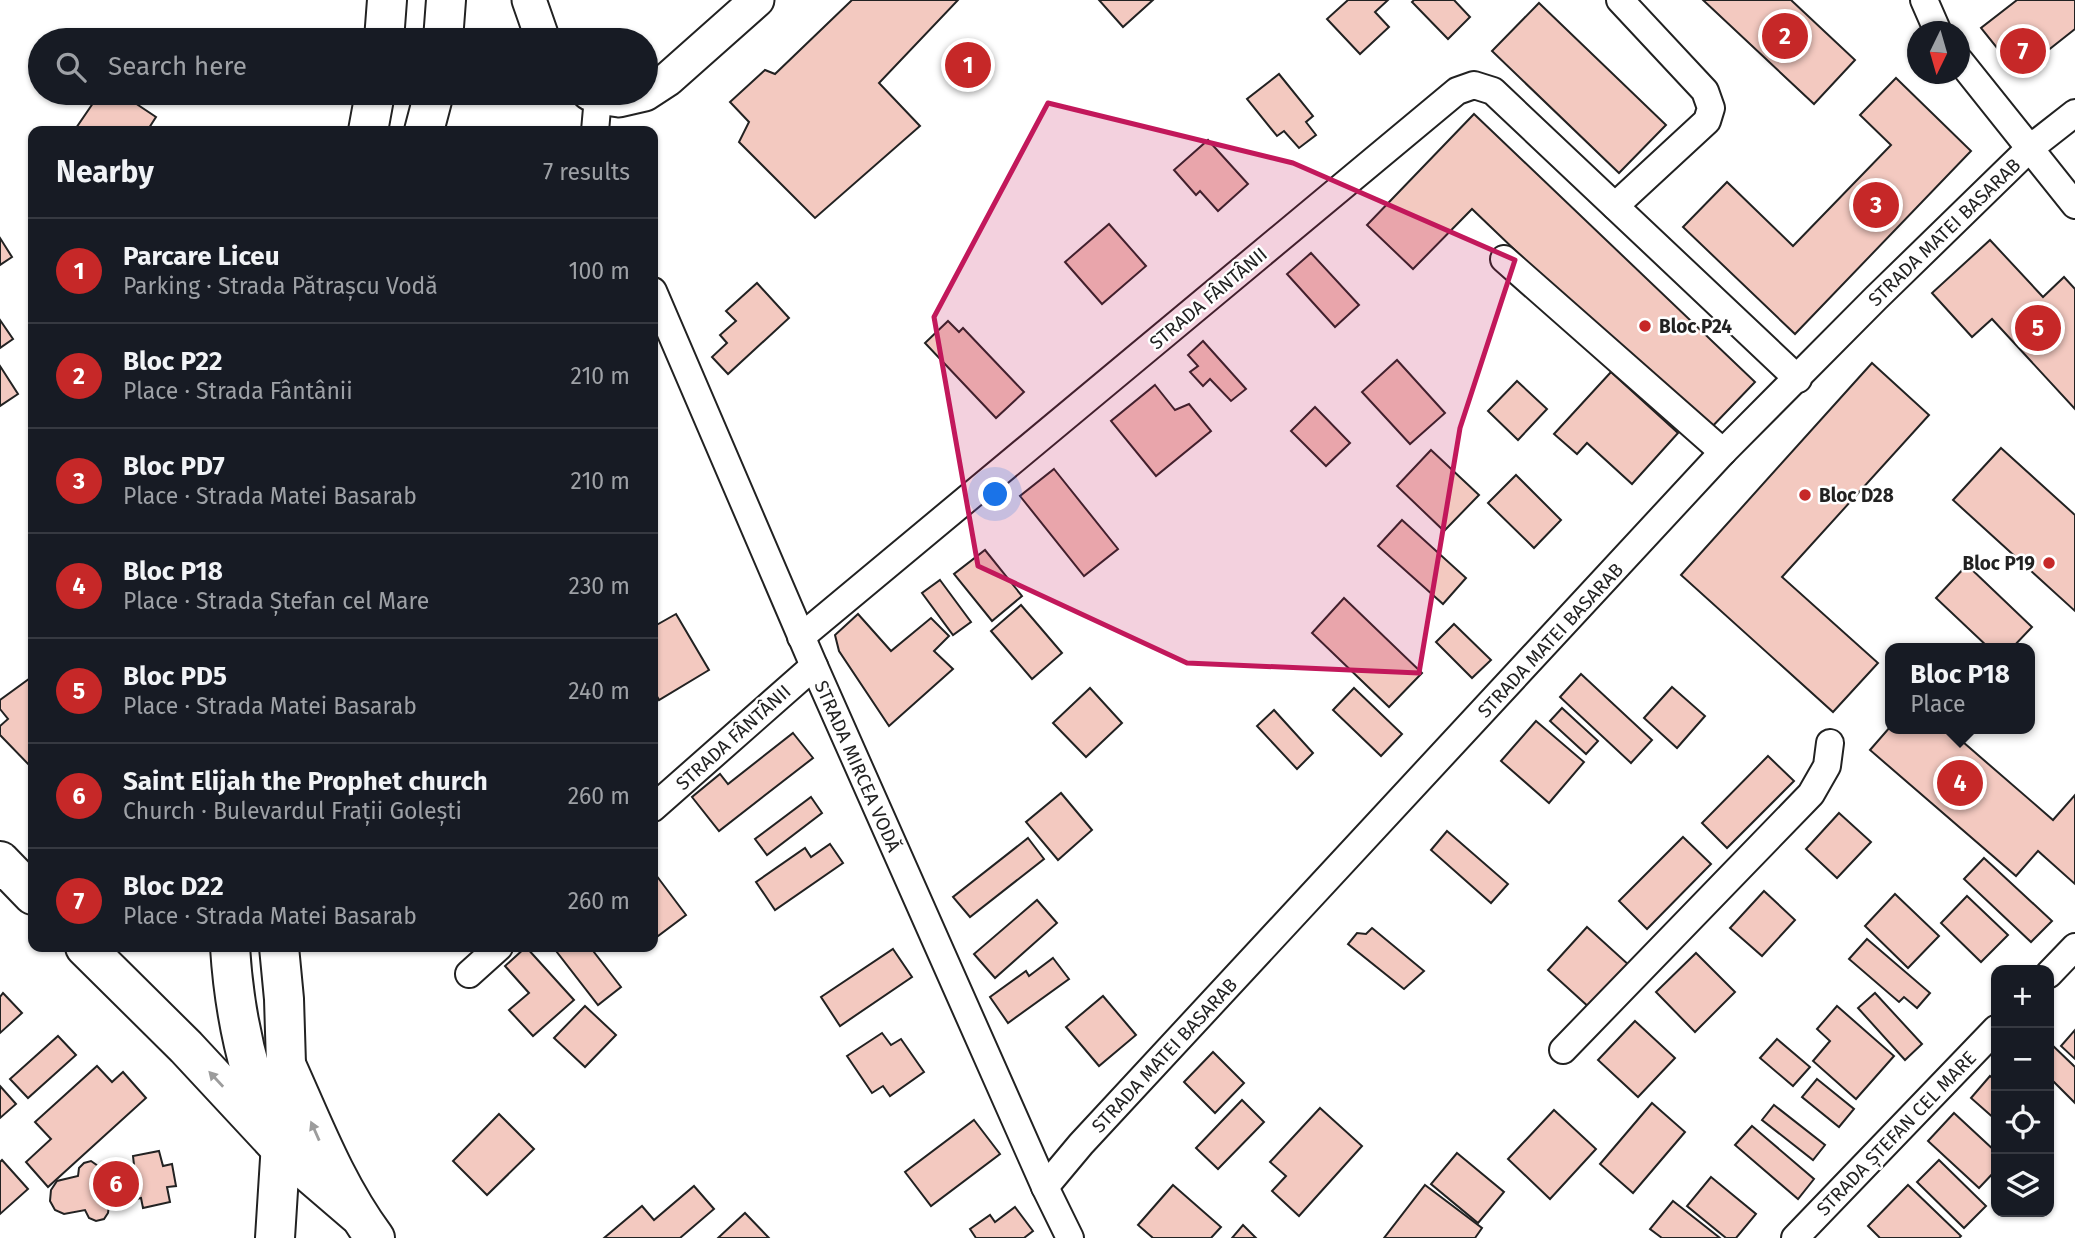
<!DOCTYPE html>
<meta charset="utf-8">
<style>
:root{--surface:#171b24;--page:#20242c;--text:#f1f3f6;--muted:#9ea1a6;--line:#363941;--accent:#c62828}
body{margin:0;font-family:"Fira Sans",sans-serif;background:var(--page);color:var(--text)}
.controls{position:absolute;right:21px;bottom:21px;display:grid;overflow:hidden;border-radius:14px;box-shadow:0 2px 5px #0004}
.controls button{width:63px;height:63px;display:grid;place-items:center;padding:0;border:0;border-bottom:2px solid var(--line);background:var(--surface);color:var(--text);font:35px sans-serif}
.compass{position:absolute;left:1907px;top:21px;width:63px;height:63px;border-radius:50%;background:var(--surface);box-shadow:0 2px 5px #0004;rotate:185deg}
.you{position:absolute;left:996px;top:495px;width:24px;height:24px;margin:-18px;border:5px solid #fff;border-radius:50%;background:#1a73e8;box-shadow:0 0 0 10px #1a73e833}
.badge{display:grid;place-items:center;width:46px;height:46px;border-radius:50%;background:var(--accent);color:#fff;font-size:23px;font-weight:700}
.pin{position:absolute;translate:-50% -50%;border:4px solid #fff;box-shadow:0 2px 7px #0006}
.popup{position:absolute;left:1885px;top:643px;width:150px;height:91px;box-sizing:border-box;display:grid;place-content:center;border-radius:14px;background:var(--surface);filter:drop-shadow(0 2px 5px #0005);font-size:23px;white-space:nowrap;color:var(--muted)}
.popup b{font-size:26px;color:var(--text)}
.popup::after{content:'';position:absolute;left:50%;top:100%;margin-left:-14px;border:14px solid transparent;border-top-color:var(--surface)}
.list{margin:0;padding:0;list-style:none}
h2{display:flex;justify-content:space-between;align-items:center;height:91px;margin:0;padding:0 28px;font-size:30px}
h2 small{font-size:23px;font-weight:400;color:var(--muted)}
.list li{display:grid;grid-template-columns:46px 1fr auto;gap:21px;align-items:center;box-sizing:border-box;height:105px;padding:0 28px;border-top:2px solid var(--line)}
.list b{display:block;font-size:26px;white-space:nowrap}
.list p{margin:0;font-size:23px;white-space:nowrap;color:var(--muted)}
.list em{font-size:23px;font-style:normal;color:var(--muted)}
.icon{flex:none;width:38px;height:38px;fill:none;stroke:currentColor;stroke-width:2;stroke-linecap:round;stroke-linejoin:round}
.map{position:relative;flex:none;width:2075px;height:1238px;overflow:hidden}
.search{position:absolute;background:var(--surface);box-shadow:0 2px 5px #0004;left:28px;top:28px;width:630px;height:77px;display:flex;align-items:center;gap:18px;box-sizing:border-box;padding:0 24px;border-radius:38px;color:var(--muted);font-size:26px}
.panel{position:absolute;background:var(--surface);box-shadow:0 2px 5px #0004;left:28px;top:126px;width:630px;height:826px;border-radius:14px}
.map>svg:first-child{display:block}
.building{fill:#f3c9c0;stroke:#222;stroke-width:2}
.lines{fill:none;stroke-linecap:round;stroke-linejoin:round}
.minor-casing{stroke:#222;stroke-width:30}
.tertiary-casing{stroke:#222;stroke-width:37}
.primary-casing{stroke:#222;stroke-width:42}
.minor{stroke:#fff;stroke-width:26}
.tertiary{stroke:#fff;stroke-width:33}
.primary{stroke:#fff;stroke-width:38}
.oneway{fill:#9c9c9c}
.marked{fill:#c2185b;fill-opacity:0.2;stroke:#c2185b;stroke-width:5;stroke-linejoin:round}
.poi-dot{fill:#c62828;stroke:#fff;stroke-width:2.5}
.labels{text-anchor:middle;stroke-width:5;stroke-linejoin:round;paint-order:stroke}
.street-label{font-size:19px;fill:#222;stroke:#fff}
.poi-label{font-size:19px;font-weight:bold;fill:#222;stroke:#fff;text-anchor:start}
</style>
<div class="map">
<svg width="2075" height="1238" viewBox="0 0 2075 1238">
<rect width="100%" height="100%" fill="#fff"/>
<g class="building">
<path d="M852,0H958L879,83L920,126L815,218L739,142L749,122L730,102L765,70L775,74Z"/>
<path d="M1099,0H1153L1123,27Z"/>
<path d="M1348,0H1388L1375,12L1389,27L1360,54L1327,19Z"/>
<path d="M1414,0H1454L1470,17L1448,39L1412,2Z"/>
<path d="M1703,0H1791L1855,60L1814,104Z"/>
<path d="M2017,0H2075V29L2018,74L1981,28Z"/>
<path d="M1539,3L1666,125L1619,173L1492,51Z"/>
<path d="M1279,74L1313,116L1306,122L1316,135L1299,148L1284,131L1277,136L1247,99Z"/>
<path d="M1896,78L1971,151L1795,334L1683,227L1727,182L1793,246L1891,145L1860,115Z"/>
<path d="M100,93H120L156,117L147,131H74Z"/>
<path d="M1474,114L1755,382L1706,433L1472,209L1413,269L1367,225Z"/>
<path d="M1208,140L1248,184L1218,211L1200,191L1196,195L1174,170Z"/>
<path d="M1109,224L1146,266L1102,304L1065,262Z"/>
<path d="M0,238L12,257L0,265Z"/>
<path d="M1990,240L2043,297L2064,277L2075,289V409L1992,319L1972,337L1932,293Z"/>
<path d="M1311,253L1359,305L1335,327L1287,274Z"/>
<path d="M757,283L789,318L728,374L712,357L727,343L720,335L736,321L726,311Z"/>
<path d="M0,320L13,339L0,348Z"/>
<path d="M948,321L959,332L963,328L1024,392L996,418L925,343Z"/>
<path d="M1203,341L1246,389L1231,401L1210,379L1203,386L1190,372L1198,366L1188,355Z"/>
<path d="M1397,360L1445,413L1410,444L1362,392Z"/>
<path d="M1872,363L1929,415L1782,577L1878,663L1833,712L1681,575Z"/>
<path d="M0,366L18,394L0,406Z"/>
<path d="M1611,372L1678,433L1632,484L1587,443L1577,454L1554,434Z"/>
<path d="M1517,381L1547,409L1518,440L1488,411Z"/>
<path d="M1155,385L1175,410L1189,404L1211,431L1156,476L1111,421Z"/>
<path d="M1315,407L1350,443L1326,466L1291,431Z"/>
<path d="M2001,448L2075,515V611L1953,500Z"/>
<path d="M1431,450L1479,495L1444,531L1397,486Z"/>
<path d="M1054,469L1118,549L1084,576L1020,496Z"/>
<path d="M1516,475L1561,520L1534,548L1488,503Z"/>
<path d="M1402,520L1466,578L1443,604L1378,546Z"/>
<path d="M985,550L1022,596L992,621L954,574Z"/>
<path d="M1967,565L2032,627L2012,648H1989L1936,598Z"/>
<path d="M940,580L971,622L953,635L922,593Z"/>
<path d="M1344,598L1422,673L1389,707L1312,633Z"/>
<path d="M1021,605L1062,653L1032,679L991,631Z"/>
<path d="M676,614L709,670L659,700L653,689V627Z"/>
<path d="M858,614L891,651L931,618L949,636L934,651L953,669L889,726L839,651L835,635Z"/>
<path d="M1454,624L1491,660L1472,678L1436,642Z"/>
<path d="M1581,674L1652,740L1631,763L1560,697Z"/>
<path d="M33,676V769L0,735V726L8,719L0,709V700Z"/>
<path d="M1672,687L1705,716L1677,748L1644,718Z"/>
<path d="M1090,688L1122,723L1086,757L1053,723Z"/>
<path d="M1354,688L1402,734L1381,756L1333,710Z"/>
<path d="M1562,708L1598,741L1586,754L1550,721Z"/>
<path d="M1274,710L1313,753L1297,769L1257,726Z"/>
<path d="M1536,721L1584,762L1549,803L1501,761Z"/>
<path d="M1890,727L1948,729L2053,820L2075,795V884L2038,851L2016,876L1870,750Z"/>
<path d="M793,733L813,758L719,831L692,797L720,774L728,784Z"/>
<path d="M1768,756L1794,781L1727,848L1702,823Z"/>
<path d="M1061,793L1092,830L1058,860L1026,822Z"/>
<path d="M811,797L822,813L767,855L755,839Z"/>
<path d="M1839,813L1871,842L1837,878L1806,849Z"/>
<path d="M1447,831L1508,884L1491,903L1431,850Z"/>
<path d="M1683,837L1711,864L1647,929L1619,901Z"/>
<path d="M1028,838L1044,859L970,917L953,897Z"/>
<path d="M830,844L843,863L775,910L756,882L805,848L811,857Z"/>
<path d="M1984,858L2052,921L2031,942L1964,879Z"/>
<path d="M653,871L686,915L658,936L653,929Z"/>
<path d="M1764,891L1795,920L1762,956L1730,928Z"/>
<path d="M1895,894L1939,936L1908,968L1865,926Z"/>
<path d="M1967,896L2008,935L1981,962L1941,923Z"/>
<path d="M1037,900L1057,923L995,978L974,954Z"/>
<path d="M1587,927L1630,966L1591,1009L1548,970Z"/>
<path d="M1372,928L1424,971L1404,989L1348,944L1357,933L1366,934Z"/>
<path d="M1867,939L1930,993L1917,1008L1904,997L1899,1002L1849,959Z"/>
<path d="M526,947L574,1000L533,1036L509,1010L529,993L505,966Z"/>
<path d="M553,947H590L621,987L598,1005Z"/>
<path d="M893,949L912,977L840,1026L821,997Z"/>
<path d="M1696,953L1735,992L1695,1032L1656,992Z"/>
<path d="M1053,958L1069,979L1008,1023L990,997L1026,971L1029,976Z"/>
<path d="M3,993L22,1013L0,1033V997Z"/>
<path d="M1875,993L1922,1044L1905,1060L1858,1008Z"/>
<path d="M1103,996L1136,1035L1099,1066L1066,1027Z"/>
<path d="M585,1006L616,1035L585,1067L554,1038Z"/>
<path d="M1837,1006L1894,1056L1856,1099L1813,1061L1830,1041L1817,1029Z"/>
<path d="M1635,1021L1675,1058L1638,1097L1598,1060Z"/>
<path d="M2075,1030V1059L2061,1046Z"/>
<path d="M882,1033L891,1045L901,1039L924,1072L890,1096L883,1086L872,1093L847,1056Z"/>
<path d="M58,1036L76,1055L28,1098L10,1079Z"/>
<path d="M1777,1039L1810,1067L1793,1086L1760,1058Z"/>
<path d="M2049,1042L2075,1067V1103L2049,1077Z"/>
<path d="M1213,1052L1244,1083L1215,1113L1184,1082Z"/>
<path d="M97,1066L112,1082L123,1072L146,1098L48,1187L26,1162L51,1139L35,1122Z"/>
<path d="M1990,1076L1996,1081V1120L1971,1098Z"/>
<path d="M1817,1079L1854,1109L1839,1127L1802,1097Z"/>
<path d="M0,1086L16,1104L0,1118Z"/>
<path d="M1242,1100L1264,1122L1218,1169L1196,1148Z"/>
<path d="M1652,1103L1685,1132L1633,1193L1600,1164Z"/>
<path d="M1774,1105L1825,1145L1813,1160L1762,1120Z"/>
<path d="M1320,1108L1362,1146L1299,1216L1272,1191L1286,1176L1270,1162Z"/>
<path d="M1554,1110L1596,1149L1550,1199L1508,1159Z"/>
<path d="M1954,1113L1996,1152V1170L1979,1188L1928,1141Z"/>
<path d="M499,1114L534,1149L487,1195L453,1161Z"/>
<path d="M974,1120L1000,1154L931,1206L905,1172Z"/>
<path d="M1752,1126L1814,1179L1798,1199L1735,1145Z"/>
<path d="M159,1151L163,1166L172,1164L176,1186L167,1187L170,1202L143,1208L141,1198L109,1205L108,1213L104,1219L96,1221L89,1218L85,1210L64,1214L55,1210L50,1201L51,1190L57,1181L78,1176L79,1168L84,1163L91,1161L98,1166L101,1171L134,1165L133,1156Z"/>
<path d="M1457,1153L1504,1192L1478,1223L1431,1184Z"/>
<path d="M2,1160L28,1189L0,1214V1162Z"/>
<path d="M1939,1160L1986,1206L1964,1228L1917,1182Z"/>
<path d="M1711,1177L1756,1214L1736,1238H1726L1687,1206Z"/>
<path d="M1173,1185L1221,1227L1211,1238H1153L1138,1225Z"/>
<path d="M1425,1185L1482,1228L1475,1238H1384Z"/>
<path d="M1908,1185L1961,1236L1959,1238H1880L1868,1226Z"/>
<path d="M694,1186L714,1209L680,1238H604L642,1206L654,1220Z"/>
<path d="M1673,1201L1720,1238H1662L1650,1229Z"/>
<path d="M1015,1207L1033,1231L1024,1238H976L970,1229L990,1215L995,1222Z"/>
<path d="M745,1213L769,1238H718Z"/>
<path d="M1243,1225L1256,1238H1232Z"/>
</g>
<g class="lines">
<defs>
<g id="minor">
<path d="M1924,0L1938,32"/>
<path d="M1960,61L2075,205"/>
<path d="M595,131L598,97"/>
<path d="M1615,206L1707,121L1711,108L1705,91L1620,0"/>
<path d="M1504,259L1723,452"/>
<path d="M653,291L814,666L1045,1187L1070,1238"/>
<path d="M801,637L1457,91L1474,85L1493,91L1798,379"/>
<path d="M653,808L814,666"/>
<path d="M469,974L499,947"/>
<path d="M2049,974L2075,947"/>
<path d="M1563,1050L1811,794L1827,766L1830,743"/>
<path d="M1045,1187L1081,1144L1723,452L1876,298L2029,149L2075,113"/>
<path d="M1795,1238L1996,1029"/>
</g>
<g id="tertiary">
<path d="M529,0L543,40"/>
<path d="M589,93L598,97L619,100L645,94L668,79L757,0"/>
</g>
<g id="primary">
<path d="M384,40L387,0"/>
<path d="M443,40L446,0"/>
<path d="M368,131L375,93"/>
<path d="M424,131L434,93"/>
<path d="M0,861L33,895"/>
<path d="M85,947L186,1047L279,1147L357,1214"/>
<path d="M230,947C234,1011 246,1070 271,1129"/>
<path d="M288,1069C314,1127 337,1187 375,1238"/>
<path d="M275,1238L286,1064L284,999L279,947"/>
</g>
</defs>
<use href="#minor" class="minor-casing"/>
<use href="#tertiary" class="tertiary-casing"/>
<use href="#primary" class="primary-casing"/>
<use href="#minor" class="minor"/>
<use href="#tertiary" class="tertiary"/>
<use href="#primary" class="primary"/>
</g>
<defs><path id="oneway-solid" d="M-6-.8H1V-3.2L6.5 0L1 3.2V.8H-6Z" transform="scale(1.75)"/></defs>
<g class="oneway">
<use href="#oneway-solid" transform="translate(216 1079) rotate(-133)"/>
<use href="#oneway-solid" transform="translate(315 1131) rotate(-114)"/>
</g>
<path class="marked" d="M1048,103L1293,163L1515,260L1460,428L1419,673L1187,663L978,566L934,317Z"/>
<g class="poi-dot">
<circle cx="1645" cy="326" r="7"/>
<circle cx="1805" cy="495" r="7"/>
<circle cx="2049" cy="563" r="7"/>
</g>
<g class="labels">
<g class="street-label">
<text transform="translate(1944 232) rotate(-44)" y="7">STRADA MATEI BASARAB</text>
<text transform="translate(1208 298) rotate(-40)" y="7">STRADA FÂNTÂNII</text>
<text transform="translate(1550 640) rotate(-47)" y="7">STRADA MATEI BASARAB</text>
<text transform="translate(733 737) rotate(-42)" y="7">STRADA FÂNTÂNII</text>
<text transform="translate(858 766) rotate(66)" y="7">STRADA MIRCEA VODĂ</text>
<text transform="translate(1164 1055) rotate(-47)" y="7">STRADA MATEI BASARAB</text>
<text transform="translate(1896 1133) rotate(-46)" y="7">STRADA ȘTEFAN CEL MARE</text>
</g>
<g class="poi-label">
<text x="1659" y="333">Bloc P24</text>
<text x="1819" y="502">Bloc D28</text>
<text x="2035" y="570" text-anchor="end">Bloc P19</text>
</g>
</g>
</svg>
<div class="controls">
<button>+</button>
<button>−</button>
<button><svg class="icon" aria-label="locate" viewBox="0 0 24 24"><circle cx="12" cy="12" r="6"/><path d="M12 2v4M12 18v4M2 12h4M18 12h4"/></svg></button>
<button><svg class="icon" aria-label="layers" viewBox="0 0 24 24"><path d="M12 4l9 5-9 5-9-5zM3 14l9 5 9-5"/></svg></button>
</div>
<svg class="compass" viewBox="-18 -18 36 36"><path d="M0-13l5 13h-10z" fill="#e53935"/><path d="M0 13l5-13h-10z" fill="#9ea1a6"/></svg>
<div class="you"></div>
<div class="pin badge" style="left:968px;top:65px">1</div>
<div class="pin badge" style="left:1785px;top:36px">2</div>
<div class="pin badge" style="left:1876px;top:205px">3</div>
<div class="pin badge" style="left:1960px;top:783px">4</div>
<div class="popup"><b>Bloc P18</b>Place</div>
<div class="pin badge" style="left:2038px;top:328px">5</div>
<div class="pin badge" style="left:116px;top:1184px">6</div>
<div class="pin badge" style="left:2023px;top:51px">7</div>
<div class="search"><svg class="icon" aria-label="search" viewBox="0 0 24 24"><circle cx="10" cy="10" r="6"/><path d="M15 15l6 6"/></svg>Search here</div>
<section class="panel">
<h2>Nearby<small>7 results</small></h2>
<ul class="list">
<li><span class="badge">1</span><div><b>Parcare Liceu</b><p>Parking · Strada Pătrașcu Vodă</p></div><em>100 m</em></li>
<li><span class="badge">2</span><div><b>Bloc P22</b><p>Place · Strada Fântânii</p></div><em>210 m</em></li>
<li><span class="badge">3</span><div><b>Bloc PD7</b><p>Place · Strada Matei Basarab</p></div><em>210 m</em></li>
<li><span class="badge">4</span><div><b>Bloc P18</b><p>Place · Strada Ștefan cel Mare</p></div><em>230 m</em></li>
<li><span class="badge">5</span><div><b>Bloc PD5</b><p>Place · Strada Matei Basarab</p></div><em>240 m</em></li>
<li><span class="badge">6</span><div><b>Saint Elijah the Prophet church</b><p>Church · Bulevardul Frații Golești</p></div><em>260 m</em></li>
<li><span class="badge">7</span><div><b>Bloc D22</b><p>Place · Strada Matei Basarab</p></div><em>260 m</em></li>
</ul>
</section>
</div>
